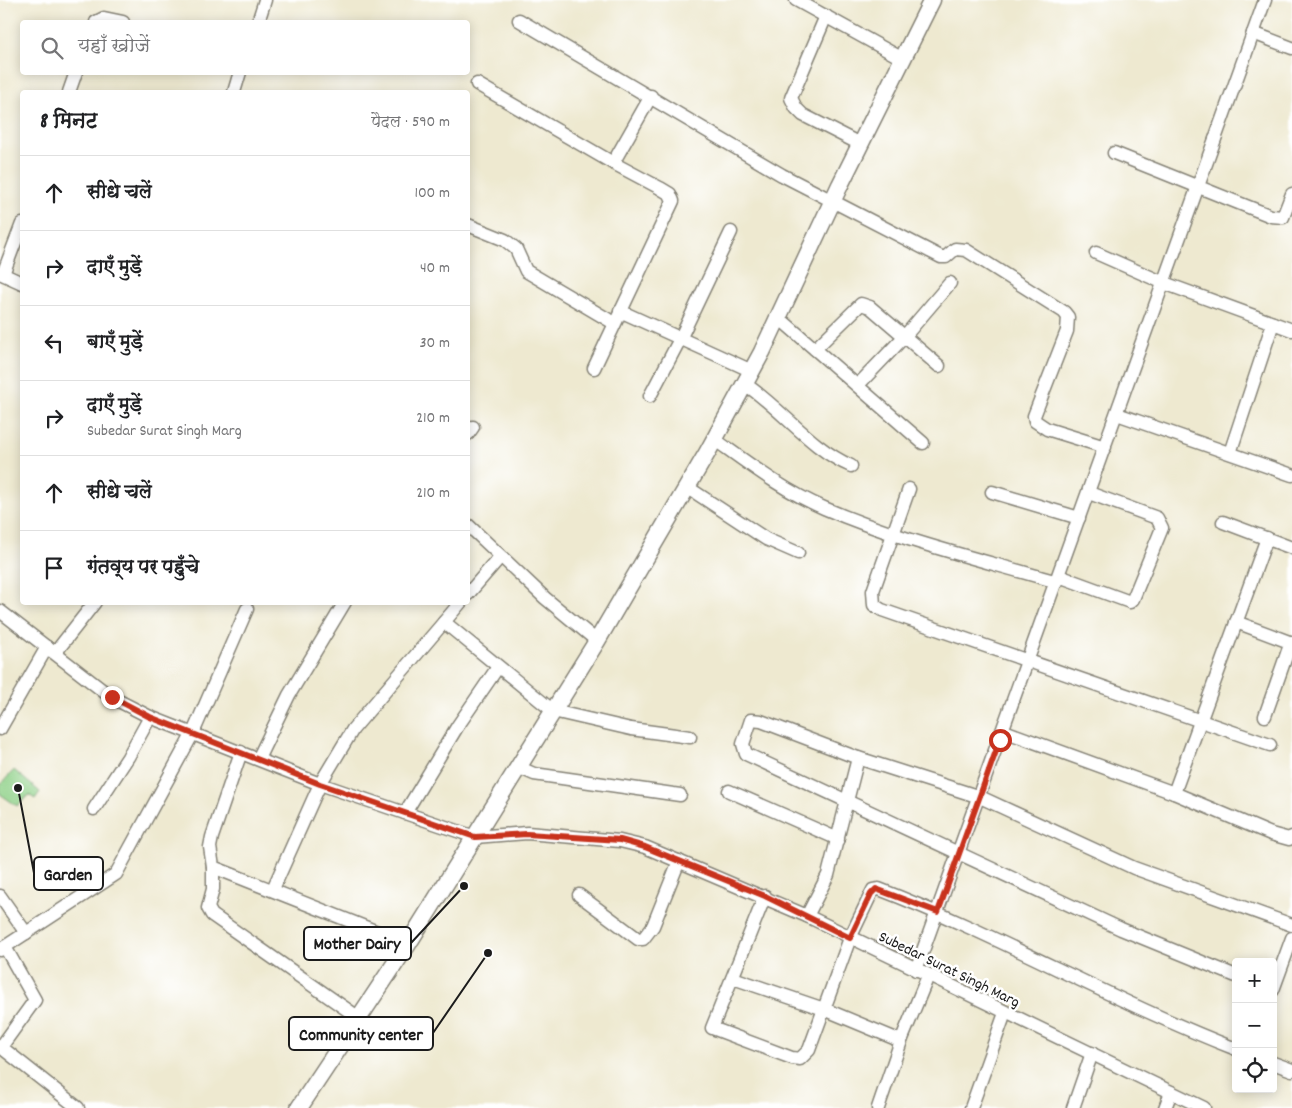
<!DOCTYPE html>
<html lang="hi">
<meta charset="utf-8">
<style>
:root{--surface:#fff;--page:#f2f2f2;--text:#202124;--muted:#757577;--line:#e0e0e0}
body{margin:0;font-family:Dekko,"Playpen Sans Deva",sans-serif;background:var(--page);color:var(--text)}
.controls{position:absolute;right:15px;bottom:15px;display:grid;overflow:hidden;border-radius:5px;box-shadow:0 2px 12px #0003}
.controls button{width:45px;height:45px;display:grid;place-items:center;padding:0;border:0;border-bottom:1px solid var(--line);background:var(--surface);color:var(--text);font:25px sans-serif}
.stop{position:absolute;width:15px;height:15px;margin:-11px;border:4px solid #c8321e;border-radius:50%;background:#fff}
.stop.end{background:#c8321e;border-color:#fff;box-shadow:0 1px 5px #0008}
.list{margin:0;padding:0;list-style:none}
h2{display:flex;justify-content:space-between;align-items:center;height:65px;margin:0;padding:0 20px;font-size:21px}
h2 small{font-size:16px;font-weight:400;color:var(--muted)}
.list li{display:grid;grid-template-columns:32px 1fr auto;gap:15px;align-items:center;box-sizing:border-box;height:75px;padding:0 20px;border-top:1px solid var(--line)}
.list b{display:block;font-size:19px;white-space:nowrap}
.list p{margin:0;font-size:16px;white-space:nowrap;color:var(--muted)}
.list em{font-size:16px;font-style:normal;color:var(--muted)}
.icon{flex:none;width:28px;height:28px;fill:none;stroke:currentColor;stroke-width:2;stroke-linecap:round;stroke-linejoin:round}
.map{position:relative;flex:none;width:1292px;height:1108px;overflow:hidden}
.search{position:absolute;background:var(--surface);box-shadow:0 2px 12px #0003;left:20px;top:20px;width:450px;height:55px;display:flex;align-items:center;gap:12px;box-sizing:border-box;padding:0 18px;border-radius:5px;color:var(--muted);font-size:19px}
.panel{position:absolute;background:var(--surface);box-shadow:0 2px 12px #0003;left:20px;top:90px;width:450px;height:515px;border-radius:5px}
.map>svg:first-child{display:block}
.green{fill:#8ed087;stroke:#557652}
.lines{fill:none;stroke-linecap:round;stroke-linejoin:round}
.minor-casing{stroke:#858276;stroke-width:15}
.tertiary-casing{stroke:#858276;stroke-width:19}
.minor{stroke:#fff;stroke-width:12}
.tertiary{stroke:#fff;stroke-width:16}
.route{stroke:#c8321e;stroke-width:6}
.labels{text-anchor:middle;stroke-width:5;stroke-linejoin:round;paint-order:stroke}
.street-label{font-size:16px;fill:#1c1c1c;stroke:#fff}
.leader{fill:none;stroke:#1c1c1c;stroke-width:2}
.callout-dot{fill:#1c1c1c;stroke:#fff;stroke-width:2}
.callout{fill:#fff;stroke:#1c1c1c;stroke-width:2}
.callout-label{font-size:18px;text-anchor:middle;font-weight:bold;fill:#1c1c1c}
</style>
<div class="map">
<svg width="1292" height="1108" viewBox="0 0 1292 1108">
<rect width="100%" height="100%" fill="#fff"/>
<filter id="ink" filterUnits="userSpaceOnUse"><feTurbulence type="fractalNoise" baseFrequency=".02" numOctaves="2"/><feDisplacementMap in="SourceGraphic" scale="10" xChannelSelector="R" yChannelSelector="G"/><feConvolveMatrix kernelMatrix="1 2 1 2 8 2 1 2 1" color-interpolation-filters="sRGB"/></filter>
<filter id="wash" filterUnits="userSpaceOnUse"><feTurbulence type="fractalNoise" baseFrequency=".0096" numOctaves="4" result="noise"/><feDisplacementMap in="SourceGraphic" scale="20" xChannelSelector="R" yChannelSelector="G"/><feGaussianBlur stdDeviation="1.12" result="paint"/><feColorMatrix in="noise" values="0 0 0 0 0 0 0 0 0 0 0 0 0 0 0 0 0 1.4 0 .05"/><feComposite in="paint" operator="in"/></filter>
<g filter="url(#wash)">
<rect width="100%" height="100%" fill="#eee9d0"/>
<path class="green" d="M14,770L40,792L35,799L29,795L17,806L0,794V785Z"/>
</g>
<g filter="url(#ink)">
<g class="lines">
<defs>
<g id="minor">
<path d="M796,0L903,59"/>
<path d="M826,16L791,98L796,108L803,115L860,144"/>
<path d="M519,20L782,175L941,257H946L955,249L966,250L1064,312L1068,317L1067,331L1034,416L1035,421L1047,429L1105,447"/>
<path d="M96,22L104,18L123,22"/>
<path d="M258,22L265,0"/>
<path d="M1253,33L1292,48"/>
<path d="M477,84L613,163L660,188L670,194L673,201L594,368"/>
<path d="M69,92L76,72"/>
<path d="M234,92L240,72"/>
<path d="M1114,153L1271,216L1283,217L1292,194"/>
<path d="M613,163L651,96"/>
<path d="M468,225L505,240L516,249L526,271L614,323"/>
<path d="M1096,253L1164,283L1292,330"/>
<path d="M0,273L22,283"/>
<path d="M3,274L22,224"/>
<path d="M620,311L752,371"/>
<path d="M778,317L923,443"/>
<path d="M815,349L861,304L870,307L939,366"/>
<path d="M745,384C782,409 810,448 851,466"/>
<path d="M858,385L904,337L950,283"/>
<path d="M650,396L680,339L731,232"/>
<path d="M1117,414L1292,475"/>
<path d="M468,434L473,427"/>
<path d="M714,439C749,464 784,491 824,508C898,540 979,559 1057,582"/>
<path d="M1230,453L1273,323"/>
<path d="M687,487L766,539L798,553"/>
<path d="M909,489L873,591L874,605L882,610L1270,745"/>
<path d="M992,492L1079,518"/>
<path d="M1223,522L1292,548"/>
<path d="M468,525L545,598L597,641"/>
<path d="M1059,576L1130,602L1133,599L1162,528L1157,518L1089,493"/>
<path d="M468,594L500,557"/>
<path d="M0,611L111,697L150,717L320,784L475,837L527,833L620,841L645,847L807,916L1204,1108"/>
<path d="M444,622L553,711L631,729L690,737"/>
<path d="M1236,622L1292,643"/>
<path d="M55,653L95,602"/>
<path d="M1265,716L1291,642"/>
<path d="M0,729L47,647"/>
<path d="M1004,731L1174,793L1271,834L1289,839L1292,837"/>
<path d="M241,752L212,837L210,847L213,867L408,944"/>
<path d="M258,759L289,695L345,602"/>
<path d="M518,767L534,774L680,795"/>
<path d="M729,791L838,839"/>
<path d="M1174,793L1267,538"/>
<path d="M94,809L128,757L150,717"/>
<path d="M405,813L457,727L498,667"/>
<path d="M213,867V889L208,908L212,915L359,1018"/>
<path d="M273,889L320,784L353,729L461,602"/>
<path d="M579,895L630,933L638,939H643L653,926L679,861"/>
<path d="M0,896L26,933"/>
<path d="M765,896L712,1028L792,1058L800,1059L809,1050L850,938L871,894L873,890L879,889C1001,936 1114,1002 1236,1049"/>
<path d="M807,916L828,875L858,758"/>
<path d="M5,947L35,1000L1,1047L78,1108"/>
<path d="M0,950L116,874L193,733L247,609"/>
<path d="M916,970L1265,0"/>
<path d="M1236,976L1121,929L746,754L743,744L751,720L761,721L858,758L980,797L1134,868L1292,925"/>
<path d="M733,978L824,1009L901,1041"/>
<path d="M1273,990L1292,938"/>
<path d="M1273,1063L1292,1070"/>
<path d="M878,1108L901,1041L928,976"/>
<path d="M971,1108L1005,1013"/>
<path d="M1073,1108L1092,1053"/>
<path d="M1165,1108L1171,1092"/>
</g>
<path id="tertiary" d="M299,1108L408,944L597,641L707,453L762,352L840,185L932,0"/>
</defs>
<use href="#minor" class="minor-casing"/>
<use href="#tertiary" class="tertiary-casing"/>
<use href="#minor" class="minor"/>
<use href="#tertiary" class="tertiary"/>
</g>
</g>
<g class="lines" filter="url(#ink)">
<path class="route" d="M112,697L150,717L320,784L475,837L527,834L620,840L645,847L765,896L850,938L871,894L876,889L938,912L1000,740"/>
</g>
<g class="labels">
<g class="street-label">
<text transform="translate(950 968) rotate(26)" y="6">Subedar Surat Singh Marg</text>
</g>
</g>
<path class="leader" d="M18 788L34 873M464 886L411 943M488 953L433 1033"/>
<g class="callout-dot">
<circle cx="18" cy="788" r="5"/>
<circle cx="464" cy="886" r="5"/>
<circle cx="488" cy="953" r="5"/>
</g>
<g class="callout">
<rect x="34" y="857" width="69" height="33" rx="5"/>
<rect x="304" y="927" width="107" height="33" rx="5"/>
<rect x="289" y="1017" width="144" height="33" rx="5"/>
</g>
<g class="callout-label">
<text x="68" y="880">Garden</text>
<text x="357" y="949">Mother Dairy</text>
<text x="361" y="1040">Community center</text>
</g>
</svg>
<div class="controls">
<button>+</button>
<button>−</button>
<button><svg class="icon" aria-label="locate" viewBox="0 0 24 24"><circle cx="12" cy="12" r="6"/><path d="M12 2v4M12 18v4M2 12h4M18 12h4"/></svg></button>
</div>
<div class="stop" style="left:1000px;top:740px"></div>
<div class="stop end" style="left:112px;top:697px"></div>
<div class="search"><svg class="icon" aria-label="search" viewBox="0 0 24 24"><circle cx="10" cy="10" r="6"/><path d="M15 15l6 6"/></svg>यहाँ खोजें</div>
<section class="panel">
<h2>8 मिनट<small>पैदल · 590 m</small></h2>
<ul class="list">
<li><svg class="icon" aria-label="ahead" viewBox="0 0 24 24"><path d="M12 20V5M6 11l6-6 6 6"/></svg><div><b>सीधे चलें</b></div><em>100 m</em></li>
<li><svg class="icon" aria-label="right" viewBox="0 0 24 24"><path d="M7 20v-9h11M14 6l5 5-5 5"/></svg><div><b>दाएँ मुड़ें</b></div><em>40 m</em></li>
<li><svg class="icon" aria-label="left" viewBox="0 0 24 24"><path d="M17 20v-9H6M10 6l-5 5 5 5"/></svg><div><b>बाएँ मुड़ें</b></div><em>30 m</em></li>
<li><svg class="icon" aria-label="right" viewBox="0 0 24 24"><path d="M7 20v-9h11M14 6l5 5-5 5"/></svg><div><b>दाएँ मुड़ें</b><p>Subedar Surat Singh Marg</p></div><em>210 m</em></li>
<li><svg class="icon" aria-label="ahead" viewBox="0 0 24 24"><path d="M12 20V5M6 11l6-6 6 6"/></svg><div><b>सीधे चलें</b></div><em>210 m</em></li>
<li><svg class="icon" aria-label="arrive" viewBox="0 0 24 24"><path d="M6 21V4h12l-3 4 3 4H6"/></svg><div><b>गंतव्य पर पहुँचे</b></div></li>
</ul>
</section>
</div>
